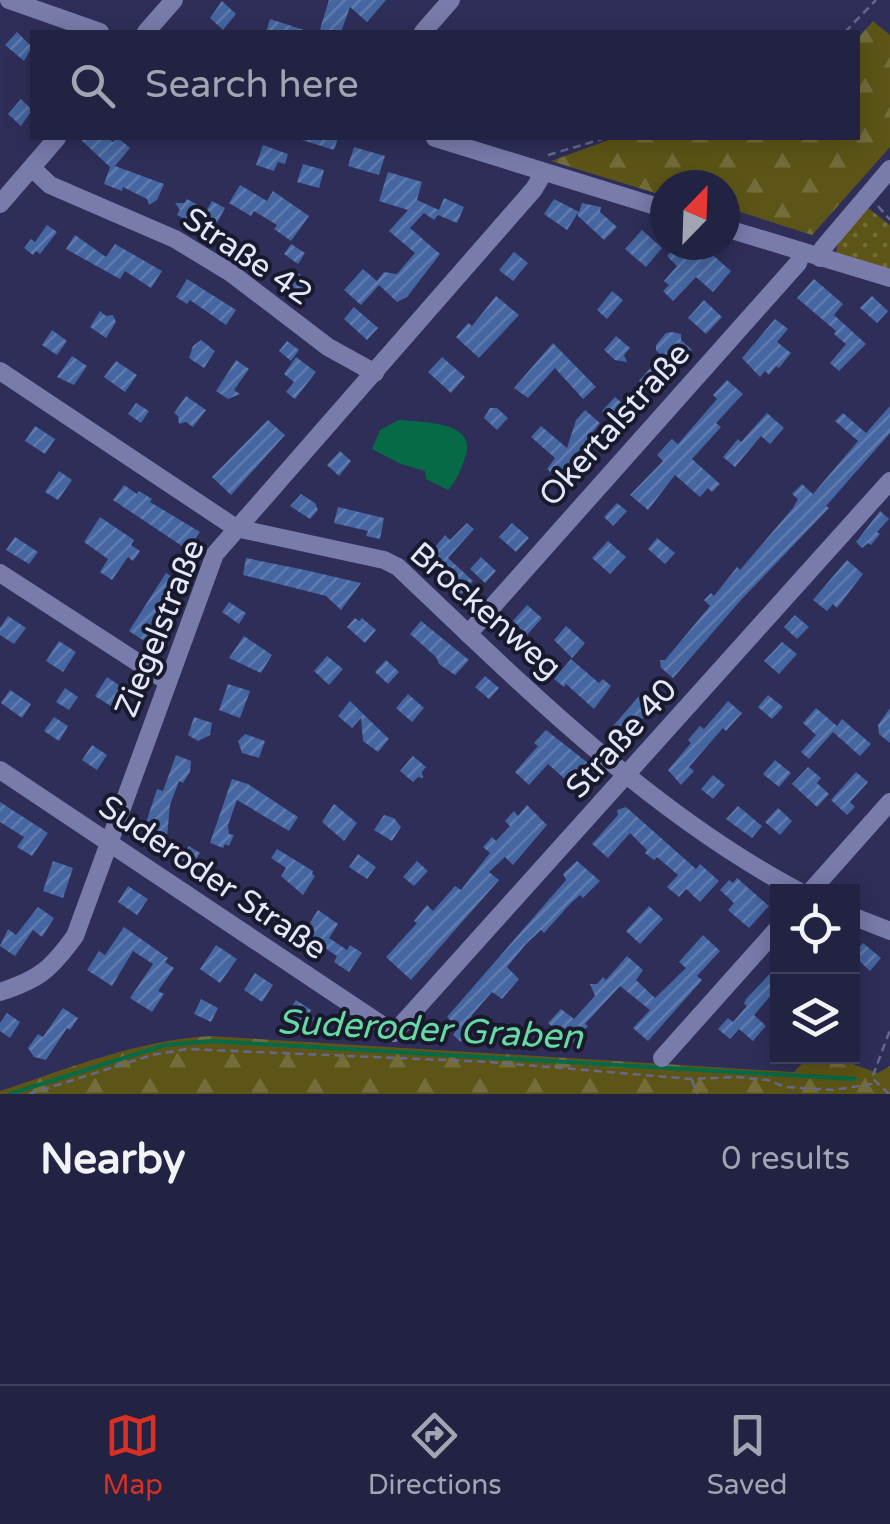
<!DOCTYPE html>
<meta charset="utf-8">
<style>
:root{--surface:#222243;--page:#2a2a4a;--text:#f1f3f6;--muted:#a2a4b2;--line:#3f3f5c;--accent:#d93025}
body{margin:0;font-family:"Varela Round",sans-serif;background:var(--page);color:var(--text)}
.controls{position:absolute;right:30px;bottom:30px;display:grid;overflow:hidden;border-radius:0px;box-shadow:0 5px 25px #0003}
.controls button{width:90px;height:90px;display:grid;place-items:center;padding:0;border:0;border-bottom:2px solid var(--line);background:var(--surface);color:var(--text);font:50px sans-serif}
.compass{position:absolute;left:650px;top:170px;width:90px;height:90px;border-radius:50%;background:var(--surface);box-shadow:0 5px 25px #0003;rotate:23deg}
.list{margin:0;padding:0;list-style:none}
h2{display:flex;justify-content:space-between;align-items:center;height:130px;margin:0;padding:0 40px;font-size:42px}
h2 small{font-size:32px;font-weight:400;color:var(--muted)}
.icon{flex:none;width:55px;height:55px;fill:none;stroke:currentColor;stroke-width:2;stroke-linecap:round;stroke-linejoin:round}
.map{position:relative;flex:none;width:890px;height:1094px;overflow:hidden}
.search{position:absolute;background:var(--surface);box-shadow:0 5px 25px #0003;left:30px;right:30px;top:30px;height:110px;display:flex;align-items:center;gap:25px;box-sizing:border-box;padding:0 35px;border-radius:0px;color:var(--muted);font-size:38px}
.sheet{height:290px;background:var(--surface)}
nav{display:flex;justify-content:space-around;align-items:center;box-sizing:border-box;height:140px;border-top:2px solid var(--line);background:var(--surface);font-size:28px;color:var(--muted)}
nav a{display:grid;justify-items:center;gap:5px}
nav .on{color:var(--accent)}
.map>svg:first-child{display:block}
.grass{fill:url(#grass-dots)}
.forest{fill:url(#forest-firs)}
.water{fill:#066a47}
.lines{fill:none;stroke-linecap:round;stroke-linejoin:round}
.stream{stroke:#066a47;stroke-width:4}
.building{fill:url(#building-hatch)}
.path{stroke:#67688c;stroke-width:2.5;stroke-dasharray:8 5;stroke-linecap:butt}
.minor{stroke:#797cab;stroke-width:18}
.labels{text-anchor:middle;stroke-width:8;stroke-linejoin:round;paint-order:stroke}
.street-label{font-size:32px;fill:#e4e6fc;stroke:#19192c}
.water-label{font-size:35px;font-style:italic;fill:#66d9a4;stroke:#19192c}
</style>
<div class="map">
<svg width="890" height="1094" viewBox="0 0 890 1094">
<defs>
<pattern id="grass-dots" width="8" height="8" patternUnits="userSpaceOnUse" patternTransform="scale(2.5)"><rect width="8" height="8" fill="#5d5517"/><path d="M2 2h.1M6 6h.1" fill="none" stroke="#746d3a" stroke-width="1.8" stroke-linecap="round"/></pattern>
<pattern id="forest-firs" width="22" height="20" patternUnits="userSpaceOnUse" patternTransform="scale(2.5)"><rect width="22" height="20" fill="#5d5517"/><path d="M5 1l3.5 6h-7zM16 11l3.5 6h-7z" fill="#746d3a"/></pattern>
<pattern id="building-hatch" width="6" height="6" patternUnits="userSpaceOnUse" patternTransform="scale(2.5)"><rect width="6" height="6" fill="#4566a1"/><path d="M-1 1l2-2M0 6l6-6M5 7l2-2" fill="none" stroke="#607caf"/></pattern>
</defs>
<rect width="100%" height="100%" fill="#2e2e59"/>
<path class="grass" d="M868,208L890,225V269L836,254L838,242Z"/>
<g class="forest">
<path d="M873,21L890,35V147L812,235L725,207V185H665V196L551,161L614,138H858V38Z"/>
<path d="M211,1036L794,1072L808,1057H832L878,1073L890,1066V1094H0V1091C70,1068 138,1040 211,1036Z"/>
</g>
<path class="water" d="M399,420C420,422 477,421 466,455C461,469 458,479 448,490L426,479L425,471L401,464L372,449L380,430Z"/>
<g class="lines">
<path class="stream" d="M10,1094L165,1045L211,1041L855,1079"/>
</g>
<g class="building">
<path d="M329,0H386L367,22L350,7L341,32H325L320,29Z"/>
<path d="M222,1L236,14L223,30L210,18Z"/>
<path d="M270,19L304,30V32H266Z"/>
<path d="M17,32L32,47L24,61L5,45Z"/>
<path d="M21,99L32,110L21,126L8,114Z"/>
<path d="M79,138H107L113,142L118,138L130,148L115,166L164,184L157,200L149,205L147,199L123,187L122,191L104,184L110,167Z"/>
<path d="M302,138H338L334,150L302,140Z"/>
<path d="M263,145L288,154L285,164L278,162L274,171L256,165Z"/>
<path d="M354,147L385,156L379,175L348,166Z"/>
<path d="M303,164L324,170L319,188L297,182Z"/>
<path d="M388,172L422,182L417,200L439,210L444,198L464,207L457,223L438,215L434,220L424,213L410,228L440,254L407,297L397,302L379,285L361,305L344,290L363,269L377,281L384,272L397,274L415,253L389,231L408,210L379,201Z"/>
<path d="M240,185L267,201L273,191L309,216L291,241L274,229L277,225L254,211L251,216L229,203Z"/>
<path d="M187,199L207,210L212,201L225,208L217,223L205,213L198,226L177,215L180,210L175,203H184Z"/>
<path d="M554,199L579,212L582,203L601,207L600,212L617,227L604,240L578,216V213L567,230L544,214Z"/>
<path d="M47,225L57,232L40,254L36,251L33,255L24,248L31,239L35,242Z"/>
<path d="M642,230L662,248L646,267L625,249Z"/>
<path d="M75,235L106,257L115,244L162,271L151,288L125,271L120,279L66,249Z"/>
<path d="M291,244L305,253L298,264L284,254Z"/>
<path d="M677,245L688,250L690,248L702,259L708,251L731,271L713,292L696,277L673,301L663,291L669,285L664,281L677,266L667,256Z"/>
<path d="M514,252L528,263L513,281L499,270Z"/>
<path d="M294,270L309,281L299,295L284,284Z"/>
<path d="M187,279L236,310L226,325L190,300L187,304L176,297Z"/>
<path d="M814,279L843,304L834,315L866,344L839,371L830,363L846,344L834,334L836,331L797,298Z"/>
<path d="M612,291L623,300L607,319L597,310Z"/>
<path d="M496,296L519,315L479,358L456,337L468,323L472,326Z"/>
<path d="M872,296L888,311L877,323L860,308Z"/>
<path d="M704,300L722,317L706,334L688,318Z"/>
<path d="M354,307L378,328L367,340L344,319Z"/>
<path d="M100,311L106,316L113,315L116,322L106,338L90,327Z"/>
<path d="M775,319L788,329L777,342L791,353L779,368L776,366L769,375L765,371L760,377L742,358Z"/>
<path d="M52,330L67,341L57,355L42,345Z"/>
<path d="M672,332L681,334V340L692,350L653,393L639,381L661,356L656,350V345L666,333Z"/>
<path d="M616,336L630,348L624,355L627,362L615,360L604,350Z"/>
<path d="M201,340L215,351L204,368L189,358L193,346Z"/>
<path d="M287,341L299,350L291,361L279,351Z"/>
<path d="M553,343L596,387L583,399L555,368L528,398L514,388Z"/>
<path d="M72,356L87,366L74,385L57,377Z"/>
<path d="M296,357L316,372L295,399L286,392L294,382L284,374Z"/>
<path d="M442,357L465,377L451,393L428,372Z"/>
<path d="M236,360L249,369L234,390L240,394L228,399L216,391Z"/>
<path d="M116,361L137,375L125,392L104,377Z"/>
<path d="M727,380L743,394L716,423L721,427L692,459L720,484L712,492L708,488L700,497L675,475L648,510L630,495L663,461L657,455L672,439L678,444L717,399L713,395Z"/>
<path d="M186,396L206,410L193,427L186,422L179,424L178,416L174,413Z"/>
<path d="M615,397L630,410L618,425L602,411Z"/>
<path d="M136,403L149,411L141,423L128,414Z"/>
<path d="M890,406V433L826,506L829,508L741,600L673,678L661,668L660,660H665L710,606L704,600L711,593L714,596L737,567L740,570L793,508L798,499L792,494L802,484L813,494L858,441L835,421L843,413L866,433Z"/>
<path d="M490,408H497L508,418L497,430L484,418Z"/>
<path d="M585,410L600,423L592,433L596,440L591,445L583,446L569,462L580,471L578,483L567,486L547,469L555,458L531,437L541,426L567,448L576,420Z"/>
<path d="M767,413L784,428L770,444L761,436L735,467L723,457L738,439L741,442Z"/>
<path d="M268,420L285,435L231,495L212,477Z"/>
<path d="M35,426L55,439L45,454L25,441Z"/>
<path d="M340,451L351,461L339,476L327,465Z"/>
<path d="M59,471L72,480L58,500L45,492Z"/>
<path d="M124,485L137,494L139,491L152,499L150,502L200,532L188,550L113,500Z"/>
<path d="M301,494L315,503L318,510L310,519L290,506Z"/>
<path d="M617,503L627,511L613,526L604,517Z"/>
<path d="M338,507L384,518L380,539L366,536L368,531L334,523Z"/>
<path d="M880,511L889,519L877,532L880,534L871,545L868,543L862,548L856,542Z"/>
<path d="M100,517L134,540L131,545L140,551L133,561L128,557L112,580L100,572L108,559L84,542Z"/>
<path d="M467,523L474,529L448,558L473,581L460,596L444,582L449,577L427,557L445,535L450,540Z"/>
<path d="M512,523L529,538L516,552L499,537Z"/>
<path d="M15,537L38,552L29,564L6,550Z"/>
<path d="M657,538L675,553L665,564L648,549Z"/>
<path d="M608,541L626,557L610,574L592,558Z"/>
<path d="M481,557L496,571L485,583L470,569Z"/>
<path d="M246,558L305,570L361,583L341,610L326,596L243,575Z"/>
<path d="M847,560L863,574L837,608L833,604L827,611L813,600Z"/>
<path d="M166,573L177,580L151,623L159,629L149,644L129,631Z"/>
<path d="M229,602L246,613L239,624L222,612Z"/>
<path d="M527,605L542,618L527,635L513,621Z"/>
<path d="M795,615L809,627L797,639L784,627Z"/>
<path d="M8,616L26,628L14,644L0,635V628Z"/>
<path d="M355,618L359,621L362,618L376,630L365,643L347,627Z"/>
<path d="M421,621L469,660L455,675L439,664L436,657L410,634Z"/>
<path d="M566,626L585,643L572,658L554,640Z"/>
<path d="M244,636L272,655L261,673L229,658Z"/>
<path d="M59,641L76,652L63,672L46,661Z"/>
<path d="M782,642L797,654L779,674L764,661Z"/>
<path d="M327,656L343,669L329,685L314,671Z"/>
<path d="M571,659L599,683L603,679L611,686L594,709L566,684L564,687L554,679Z"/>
<path d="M386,660L399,672L388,684L375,672Z"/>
<path d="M485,676L499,688L489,699L475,687Z"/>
<path d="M107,677L126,690L114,708L95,696Z"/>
<path d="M228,684L250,691L240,718L219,710Z"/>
<path d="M65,688L78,697L69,710L56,702Z"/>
<path d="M10,690L31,704L22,718L1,703Z"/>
<path d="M408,694L424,708L412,722L396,708Z"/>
<path d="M641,694L654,706L631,732L625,726H613Z"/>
<path d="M768,695L783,707L772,719L758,707Z"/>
<path d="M350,701L389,739L378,752L363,741L361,718L352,728L338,716Z"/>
<path d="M728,701L742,713L726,731L723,728L689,767L694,771L681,785L668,770L691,743L688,740L700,726L704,729Z"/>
<path d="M816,708L837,726L842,719L871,744L860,756L833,732L809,759L801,752L816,735L803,723Z"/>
<path d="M890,708V743L879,734L878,725Z"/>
<path d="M54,717L68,726L59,741L44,731Z"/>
<path d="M194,717L212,723L210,735L198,741L188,735Z"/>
<path d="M546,730L597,770L585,783L574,773L567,781L548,764L529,785L515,772L538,746L534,743Z"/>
<path d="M245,734L265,741L259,758L242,753L238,741Z"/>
<path d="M92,745L107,755L97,770L82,760Z"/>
<path d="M176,755L191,761L190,772L183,783L179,781L170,805L167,837L154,843L152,839L142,835L157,789L163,791Z"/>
<path d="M413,756L426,767L422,772L423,778L418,777L413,782L400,771Z"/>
<path d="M775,760L791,773L779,787L763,774Z"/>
<path d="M808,767L821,778L817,783L829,794L817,807L792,784Z"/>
<path d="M856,772L868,782L850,802L855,807L847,815L831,800Z"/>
<path d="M713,775L725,785L713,799L701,789Z"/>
<path d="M232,779L248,784L298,817L289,831L237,800L228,825L229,834L234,835L229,846L225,844L223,848L210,843Z"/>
<path d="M0,802L48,833L32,856L17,847L24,837L0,822Z"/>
<path d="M334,804L357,823L344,841L322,822Z"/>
<path d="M527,805L547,825L513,865L505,857L489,872L499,880L411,980L386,957L417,923L414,921L427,905L433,911L455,886L461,890L490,853L483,847L492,837L496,841L510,826L505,821L514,811L518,816Z"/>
<path d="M738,806L762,826L752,838L726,819Z"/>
<path d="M626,807L696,869L700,864L719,881L700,902L686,889L679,897L667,887L678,875L657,857L654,860L645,853L647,850L630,833L608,858L592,844L618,815L617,810Z"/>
<path d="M778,808L792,821L780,835L765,822Z"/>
<path d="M384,815L394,818L401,827L392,841L374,830Z"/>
<path d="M189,846L200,853L191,867L180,859Z"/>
<path d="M277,849L313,871L312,874L315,876L303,895L281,876L286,868L271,858Z"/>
<path d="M358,854L376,867L367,879L349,867Z"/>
<path d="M53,861L73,868L63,898L43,891Z"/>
<path d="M417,861L428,871L414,886L403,877Z"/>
<path d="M577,861L600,881L583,898L580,895L570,904L544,933L541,930L526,944L507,967L519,979L502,999L492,992L471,1016L478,1022L461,1042L453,1035L458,1027L447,1017L566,880L563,874Z"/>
<path d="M737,878L769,906L749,928L728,910L734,903L720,890L729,880L733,883Z"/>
<path d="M128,886L148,899L137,915L118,902Z"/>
<path d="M649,906L663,919L640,944L626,931Z"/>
<path d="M38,907L54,918L42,937L33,930L15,956L0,946L8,929L16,935Z"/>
<path d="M318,910L338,924L329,938L347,950L350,945L362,953L349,972L334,962L337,956L306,936L304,932Z"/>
<path d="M124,927L168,958L165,962L174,968L158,991L164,994L152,1012L130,998L153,964L133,951L112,986L87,970L99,951L105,955Z"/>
<path d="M703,935L720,951L697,976L702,980L648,1041L633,1028L650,1010L620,986L585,1024L588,1026L573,1043L548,1023L561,1009L574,1019L595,996L590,984H597L603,977L606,980L627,956L643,970L636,980L655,998L686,968L679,962Z"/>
<path d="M863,943L881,958L870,971L853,955Z"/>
<path d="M216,945L237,959L220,983L200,969Z"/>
<path d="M778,965V987L754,1015L766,1026L753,1041L739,1029L730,1039L718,1029L728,1018L733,1022L747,1006L744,1004L746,999Z"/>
<path d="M255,973L273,985L262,1002L244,990Z"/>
<path d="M201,999L218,1008L211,1022L194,1014Z"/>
<path d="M296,1000L311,1010L309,1014L315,1018L307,1028L302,1025L298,1030L283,1020Z"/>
<path d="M63,1008L78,1018L70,1030L67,1028L46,1060L34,1057L28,1048L38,1034L43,1037Z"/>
<path d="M7,1013L20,1022L10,1038L0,1031V1023Z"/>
</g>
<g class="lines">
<g class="path">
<path d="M845,32L876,0"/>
<path d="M548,155L606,138"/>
<path d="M878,206L890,220"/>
<path d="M692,1080L697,1094"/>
<path d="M29,1094L152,1055L187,1049L490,1062L691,1079L736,1077L768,1080L785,1087L833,1090L878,1083"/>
<path d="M889,1094L872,1078L890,1030"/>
</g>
<g class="minor">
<path d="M9,0L100,32"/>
<path d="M146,32L174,0"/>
<path d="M423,32L451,0"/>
<path d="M435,138L665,209"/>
<path d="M32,168L50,185L175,239L231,273L328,347L375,373"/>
<path d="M0,204L57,138"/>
<path d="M725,228L890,278"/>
<path d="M820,258L823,248L890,169"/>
<path d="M0,371L236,528L384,560L398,567C521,684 649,812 800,892"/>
<path d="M0,573L168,682"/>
<path d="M468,634L798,263L802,252"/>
<path d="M0,770L394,1033L890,481"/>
<path d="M810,892L890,802"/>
<path d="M852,916L890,931"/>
<path d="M0,992C40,979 51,969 75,936L215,554L534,189L544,172"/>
<path d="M662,1058L778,928"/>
</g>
</g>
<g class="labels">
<g class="street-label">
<text transform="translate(248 256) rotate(34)" y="11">Straße 42</text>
<text transform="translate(614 424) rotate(-48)" y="11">Okertalstraße</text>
<text transform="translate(486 610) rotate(41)" y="11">Brockenweg</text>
<text transform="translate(159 628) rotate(-68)" y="11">Ziegelstraße</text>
<text transform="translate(621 738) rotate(-48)" y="11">Straße 40</text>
<text transform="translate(213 877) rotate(34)" y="11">Suderoder Straße</text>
</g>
<g class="water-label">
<text transform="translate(430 1029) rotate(3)" y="12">Suderoder Graben</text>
</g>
</g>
</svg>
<div class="controls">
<button><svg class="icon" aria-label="locate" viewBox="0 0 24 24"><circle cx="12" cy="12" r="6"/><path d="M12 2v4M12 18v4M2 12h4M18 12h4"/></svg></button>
<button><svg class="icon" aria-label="layers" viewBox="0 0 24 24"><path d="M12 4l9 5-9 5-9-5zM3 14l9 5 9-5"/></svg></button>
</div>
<svg class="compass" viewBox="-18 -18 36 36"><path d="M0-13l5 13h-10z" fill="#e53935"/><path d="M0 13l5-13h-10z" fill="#a2a4b2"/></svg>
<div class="search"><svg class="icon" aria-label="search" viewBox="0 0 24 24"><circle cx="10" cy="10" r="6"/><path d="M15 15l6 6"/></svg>Search here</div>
</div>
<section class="sheet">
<h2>Nearby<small>0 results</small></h2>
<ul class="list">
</ul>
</section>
<nav>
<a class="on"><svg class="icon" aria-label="map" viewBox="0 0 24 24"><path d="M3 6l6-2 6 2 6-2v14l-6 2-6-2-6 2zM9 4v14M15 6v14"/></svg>Map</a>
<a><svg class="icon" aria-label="directions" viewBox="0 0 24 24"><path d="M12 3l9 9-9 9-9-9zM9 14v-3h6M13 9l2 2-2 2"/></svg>Directions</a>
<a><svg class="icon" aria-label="saved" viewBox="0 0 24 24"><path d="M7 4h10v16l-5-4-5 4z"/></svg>Saved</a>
</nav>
